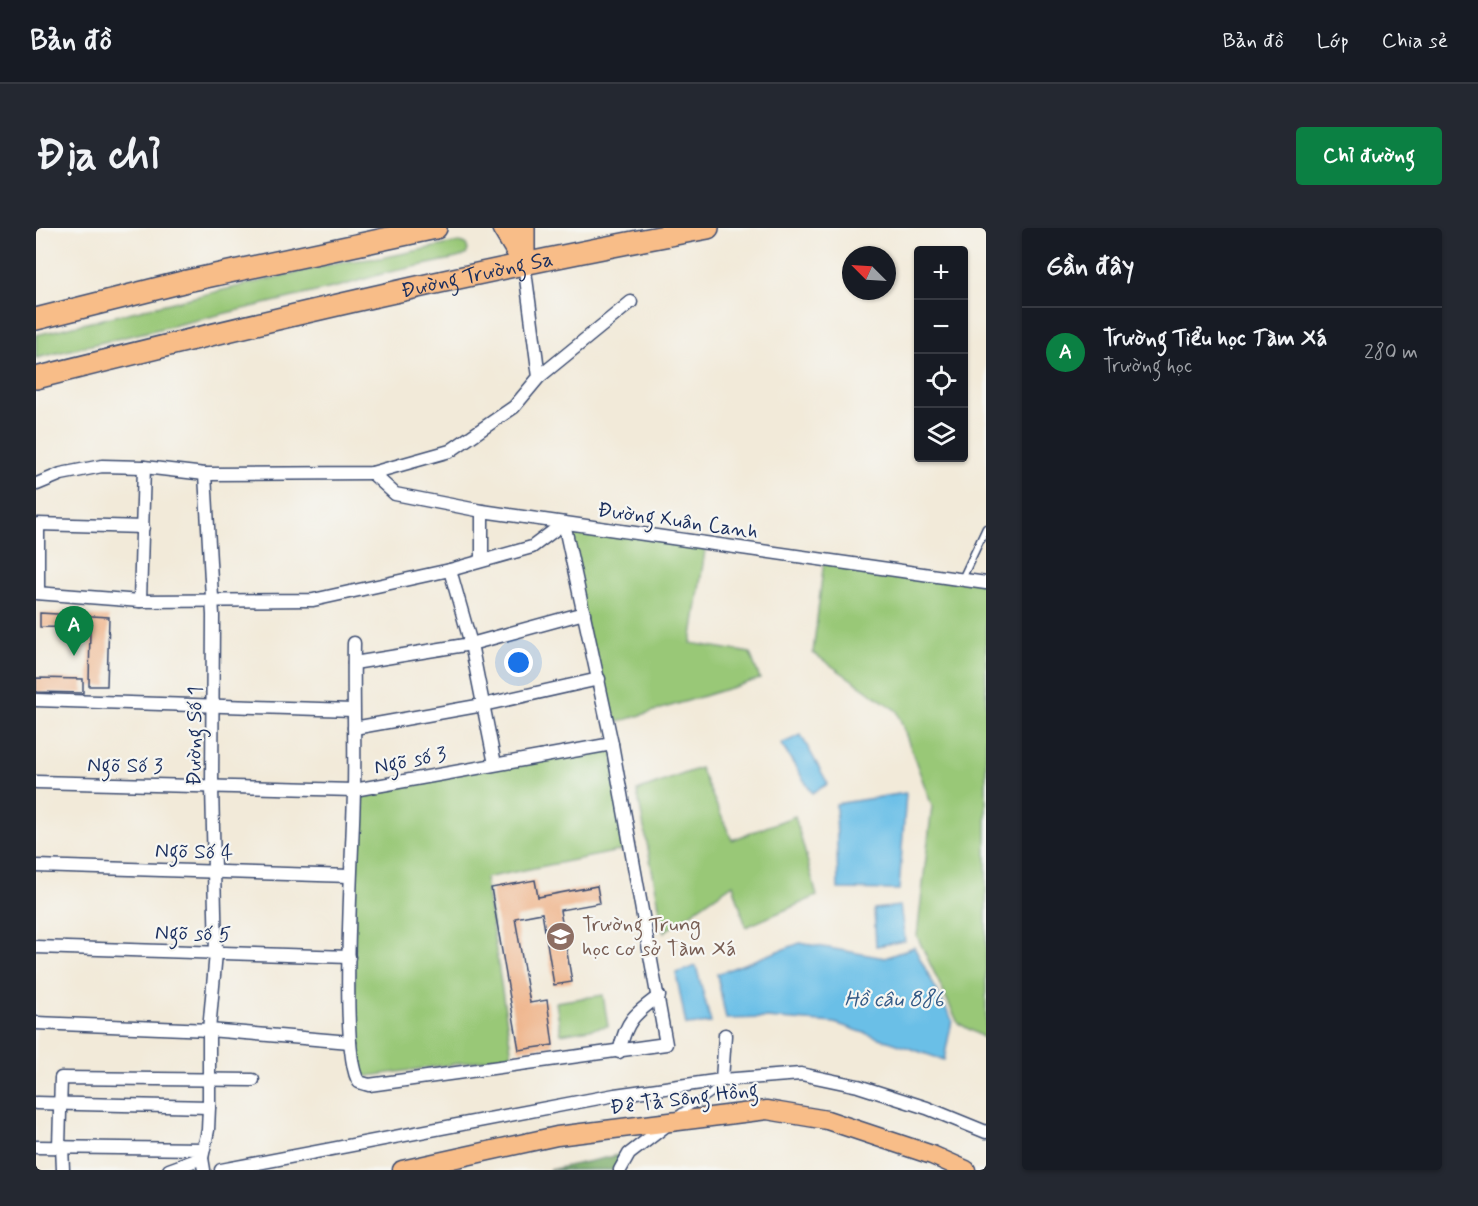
<!DOCTYPE html>
<html lang="vi">
<meta charset="utf-8">
<style>
:root{--surface:#171b24;--page:#242831;--text:#f1f3f6;--muted:#9ea1a6;--line:#363941;--accent:#0b8043}
body{margin:0;font-family:Mynerve,sans-serif;background:var(--page);color:var(--text)}
.controls{position:absolute;right:18px;top:18px;display:grid;overflow:hidden;border-radius:6px;box-shadow:0 2px 4px #0004}
.controls button{width:54px;height:54px;display:grid;place-items:center;padding:0;border:0;border-bottom:2px solid var(--line);background:var(--surface);color:var(--text);font:30px sans-serif}
.compass{position:absolute;left:806px;top:18px;width:54px;height:54px;border-radius:50%;background:var(--surface);box-shadow:0 2px 4px #0004;rotate:294deg}
.you{position:absolute;left:483px;top:435px;width:21px;height:21px;margin:-15px;border:4px solid #fff;border-radius:50%;background:#1a73e8;box-shadow:0 0 0 9px #1a73e833}
.badge{display:grid;place-items:center;width:39px;height:39px;border-radius:50%;background:var(--accent);color:#fff;font-size:20px;font-weight:700}
.pin{position:absolute;translate:-50% -50px;filter:drop-shadow(0 2px 3px #0008)}
.pin::after{content:'';position:absolute;top:32px;width:21px;height:18px;background:inherit;clip-path:polygon(0 0,100% 0,50% 100%)}
.list{margin:0;padding:0;list-style:none}
h2{display:flex;justify-content:space-between;align-items:center;height:78px;margin:0;padding:0 24px;font-size:26px}
h2 small{font-size:20px;font-weight:400;color:var(--muted)}
.list li{display:grid;grid-template-columns:39px 1fr auto;gap:18px;align-items:center;box-sizing:border-box;height:90px;padding:0 24px;border-top:2px solid var(--line)}
.list b{display:block;font-size:22px;white-space:nowrap}
.list p{margin:0;font-size:20px;white-space:nowrap;color:var(--muted)}
.list em{font-size:20px;font-style:normal;color:var(--muted)}
.icon{flex:none;width:33px;height:33px;fill:none;stroke:currentColor;stroke-width:2;stroke-linecap:round;stroke-linejoin:round}
.map{position:relative;flex:none;width:950px;height:942px;overflow:hidden;border-radius:6px}
header{display:flex;align-items:center;gap:36px;box-sizing:border-box;height:84px;padding:0 30px;background:var(--surface);border-bottom:2px solid var(--line)}
header strong{font-size:28px}
nav{display:flex;gap:33px;margin-inline-start:auto;font-size:21px}
.intro{display:flex;align-items:center;justify-content:space-between;box-sizing:border-box;height:144px;padding:0 36px}
h1{margin:0;font-size:42px}
.button{padding:15px 27px;border-radius:6px;background:var(--accent);color:#fff;font-size:21px;font-weight:700}
main{display:flex;gap:36px;padding:0 36px}
aside{flex:1;background:var(--surface);border-radius:6px;box-shadow:0 2px 4px #0004}
.map>svg:first-child{display:block}
.green{fill:#99c877;stroke:#5a7c6a;stroke-width:1.5}
.forest{fill:#7aac68;stroke:#4a6e63;stroke-width:1.5}
.water{fill:#6bbfe7;stroke:#4377a2;stroke-width:1.5}
.building{fill:#efb58c}
.lines{fill:none;stroke-linecap:round;stroke-linejoin:round}
.lane-casing{stroke:#3b4b70;stroke-width:9}
.street-casing{stroke:#3b4b70;stroke-width:15}
.primary-casing{stroke:#3b4b70;stroke-width:21}
.highway-casing{stroke:#3b4b70;stroke-width:24}
.lane{stroke:#fff;stroke-width:6}
.street{stroke:#fff;stroke-width:12}
.primary{stroke:#f8bd88;stroke-width:18}
.highway{stroke:#f8bd88;stroke-width:21}
.labels{text-anchor:middle;stroke-width:4.5;stroke-linejoin:round;paint-order:stroke}
.street-label{font-size:21px;fill:#1b2f5e;stroke:#f6f6f2}
.education-label{font-size:21px;fill:#785e54;stroke:#f6f6f2;text-anchor:start}
.water-label{font-size:22px;font-style:italic;fill:#335a87;stroke:#f6f6f2}
</style>
<header>
<strong>Bản đồ</strong>
<nav><a>Bản đồ</a><a>Lớp</a><a>Chia sẻ</a></nav>
</header>
<div class="intro"><h1>Địa chỉ</h1><a class="button">Chỉ đường</a></div>
<main>
<div class="map">
<svg width="950" height="942" viewBox="0 0 950 942">
<rect width="100%" height="100%" fill="#f6f6f2"/>
<filter id="ink" filterUnits="userSpaceOnUse"><feTurbulence type="fractalNoise" baseFrequency=".0167" numOctaves="2"/><feDisplacementMap in="SourceGraphic" scale="12" xChannelSelector="R" yChannelSelector="G"/><feConvolveMatrix kernelMatrix="1 2 1 2 8 2 1 2 1" color-interpolation-filters="sRGB"/></filter>
<filter id="wash" filterUnits="userSpaceOnUse"><feTurbulence type="fractalNoise" baseFrequency=".008" numOctaves="4" result="noise"/><feDisplacementMap in="SourceGraphic" scale="24" xChannelSelector="R" yChannelSelector="G"/><feGaussianBlur stdDeviation="1.35" result="paint"/><feColorMatrix in="noise" values="0 0 0 0 0 0 0 0 0 0 0 0 0 0 0 0 0 1.4 0 .05"/><feComposite in="paint" operator="in"/></filter>
<g filter="url(#wash)">
<rect width="100%" height="100%" fill="#f2ead9"/>
<g class="green">
<path d="M423,14L430,16L432,22L430,27L421,30L349,45L309,57L0,130V107L304,34L345,30Z"/>
<path d="M528,295L670,316L655,415L714,425L724,451L572,497Z"/>
<path d="M788,332L950,355V811L922,795L881,708L896,578L861,483L777,425Z"/>
<path d="M576,516L588,622L449,650L476,828L319,850L318,562Z"/>
<path d="M664,540L696,612L759,588L781,668L710,699L697,656L628,704L601,563Z"/>
<path d="M567,767L572,798L525,806L520,774Z"/>
</g>
<path class="forest" d="M583,927V942H513Z"/>
<g class="water">
<path d="M765,507L792,556L776,565L745,516Z"/>
<path d="M870,565L863,662L802,661L800,576Z"/>
<path d="M864,678L869,713L840,718L838,681Z"/>
<path d="M764,715L849,730L878,719L916,792L908,832L799,795L730,790L690,791L681,746Z"/>
<path d="M660,738L675,795L650,797L640,745Z"/>
</g>
<g id="blocks">
<g class="building">
<path d="M4,385L73,389L71,458H53L54,400L4,399Z"/>
<path d="M0,450L47,451V465L0,464Z"/>
<path d="M499,652L502,669L561,658L564,675L524,682L536,754L518,757L506,685L479,690L494,775L511,772L517,817L483,822L455,660Z"/>
</g>
</g>
</g>
<g filter="url(#ink)">
<use href="#blocks" fill-opacity="0" stroke="#3b4b70" stroke-width="1.5"/>
<g class="lines">
<defs>
<g id="lane">
<path d="M926,351L950,300"/>
<path d="M642,887C657,874 676,871 686,852"/>
</g>
<g id="street">
<path d="M503,149L595,74"/>
<path d="M336,245L359,266L446,283L950,355"/>
<path d="M1,256L25,246L66,238L108,239L169,246L336,245L414,223L478,179L503,149L488,35"/>
<path d="M446,283V332"/>
<path d="M414,342L435,416L459,536"/>
<path d="M0,365L104,373L277,372L414,342L496,319L528,295L576,516L630,816L333,857L323,854C302,827 318,608 318,560C319,512 317,464 318,415"/>
<path d="M2,365V296L107,299"/>
<path d="M104,373L108,239"/>
<path d="M318,435L435,416L548,385"/>
<path d="M0,472L317,482"/>
<path d="M318,500L447,477L563,451"/>
<path d="M0,554L318,562L576,516"/>
<path d="M0,638L314,648"/>
<path d="M0,719L313,729"/>
<path d="M0,795L173,802L314,814"/>
<path d="M583,824C590,793 598,786 623,768"/>
<path d="M686,852L689,807"/>
<path d="M0,875L173,879"/>
<path d="M23,918L25,850L217,852"/>
<path d="M26,918L27,942"/>
<path d="M0,919L168,921"/>
<path d="M133,942L166,930"/>
<path d="M168,942L166,930L172,902L173,879V802L180,725L176,559L177,387L169,246"/>
<path d="M185,942L579,867L686,852L765,846L822,858L891,880L950,904"/>
<path d="M584,942L593,926L632,896"/>
</g>
<path id="primary" d="M366,942L521,908L731,882L791,892L896,927L930,942"/>
<g id="highway">
<path d="M467,0L488,35"/>
<path d="M488,35V0"/>
<path d="M0,91L151,53L400,0"/>
<path id="s1" d="M0,150C223,94 446,41 672,0"/>
</g>
</defs>
<use href="#lane" class="lane-casing"/>
<use href="#street" class="street-casing"/>
<use href="#primary" class="primary-casing"/>
<use href="#highway" class="highway-casing"/>
<use href="#lane" class="lane"/>
<use href="#street" class="street"/>
<use href="#primary" class="primary"/>
<use href="#highway" class="highway"/>
</g>
</g>
<defs>
<symbol id="school-disc" viewBox="-11 -11 22 22"><circle r="9.5" fill="#8d6e63" stroke="#f6f6f2"/><path d="M0-5L7-2L0 1L-7-2ZM-4 1L0 2.5L4 1V4Q0 6-4 4Z" fill="#fff"/></symbol>
</defs>
<g fill-rule="evenodd">
<use href="#school-disc" x="508" y="692" width="33" height="33"/>
</g>
<g class="labels">
<g class="street-label">
<text dy="7" stroke="none"><textPath href="#s1" startOffset="453">Đường Trường Sa</textPath></text>
<text transform="translate(642 292) rotate(8)" y="7">Đường Xuân Canh</text>
<text transform="translate(158 508) rotate(-89)" y="7">Đường Số 1</text>
<text transform="translate(374 532) rotate(-11)" y="7">Ngõ số 3</text>
<text transform="translate(89 537) rotate(1)" y="7">Ngõ Số 3</text>
<text transform="translate(158 623) rotate(2)" y="7">Ngõ Số 4</text>
<text transform="translate(157 705) rotate(2)" y="7">Ngõ số 5</text>
<text transform="translate(648 870) rotate(-7)" y="7">Đê Tả Sông Hồng</text>
</g>
<g class="education-label">
<text x="546" y="703">Trường Trung<tspan x="546" dy="24">học cơ sở Tàm Xá</tspan></text>
</g>
<g class="water-label">
<text x="858" y="778">Hồ câu 886</text>
</g>
</g>
</svg>
<div class="controls">
<button>+</button>
<button>−</button>
<button><svg class="icon" aria-label="locate" viewBox="0 0 24 24"><circle cx="12" cy="12" r="6"/><path d="M12 2v4M12 18v4M2 12h4M18 12h4"/></svg></button>
<button><svg class="icon" aria-label="layers" viewBox="0 0 24 24"><path d="M12 4l9 5-9 5-9-5zM3 14l9 5 9-5"/></svg></button>
</div>
<svg class="compass" viewBox="-18 -18 36 36"><path d="M0-13l5 13h-10z" fill="#e53935"/><path d="M0 13l5-13h-10z" fill="#9ea1a6"/></svg>
<div class="you"></div>
<div class="pin badge" style="left:38px;top:428px">A</div>
</div>
<aside>
<h2>Gần đây<small></small></h2>
<ul class="list">
<li><span class="badge">A</span><div><b>Trường Tiểu học Tàm Xá</b><p>Trường học</p></div><em>280 m</em></li>
</ul>
</aside>
</main>
